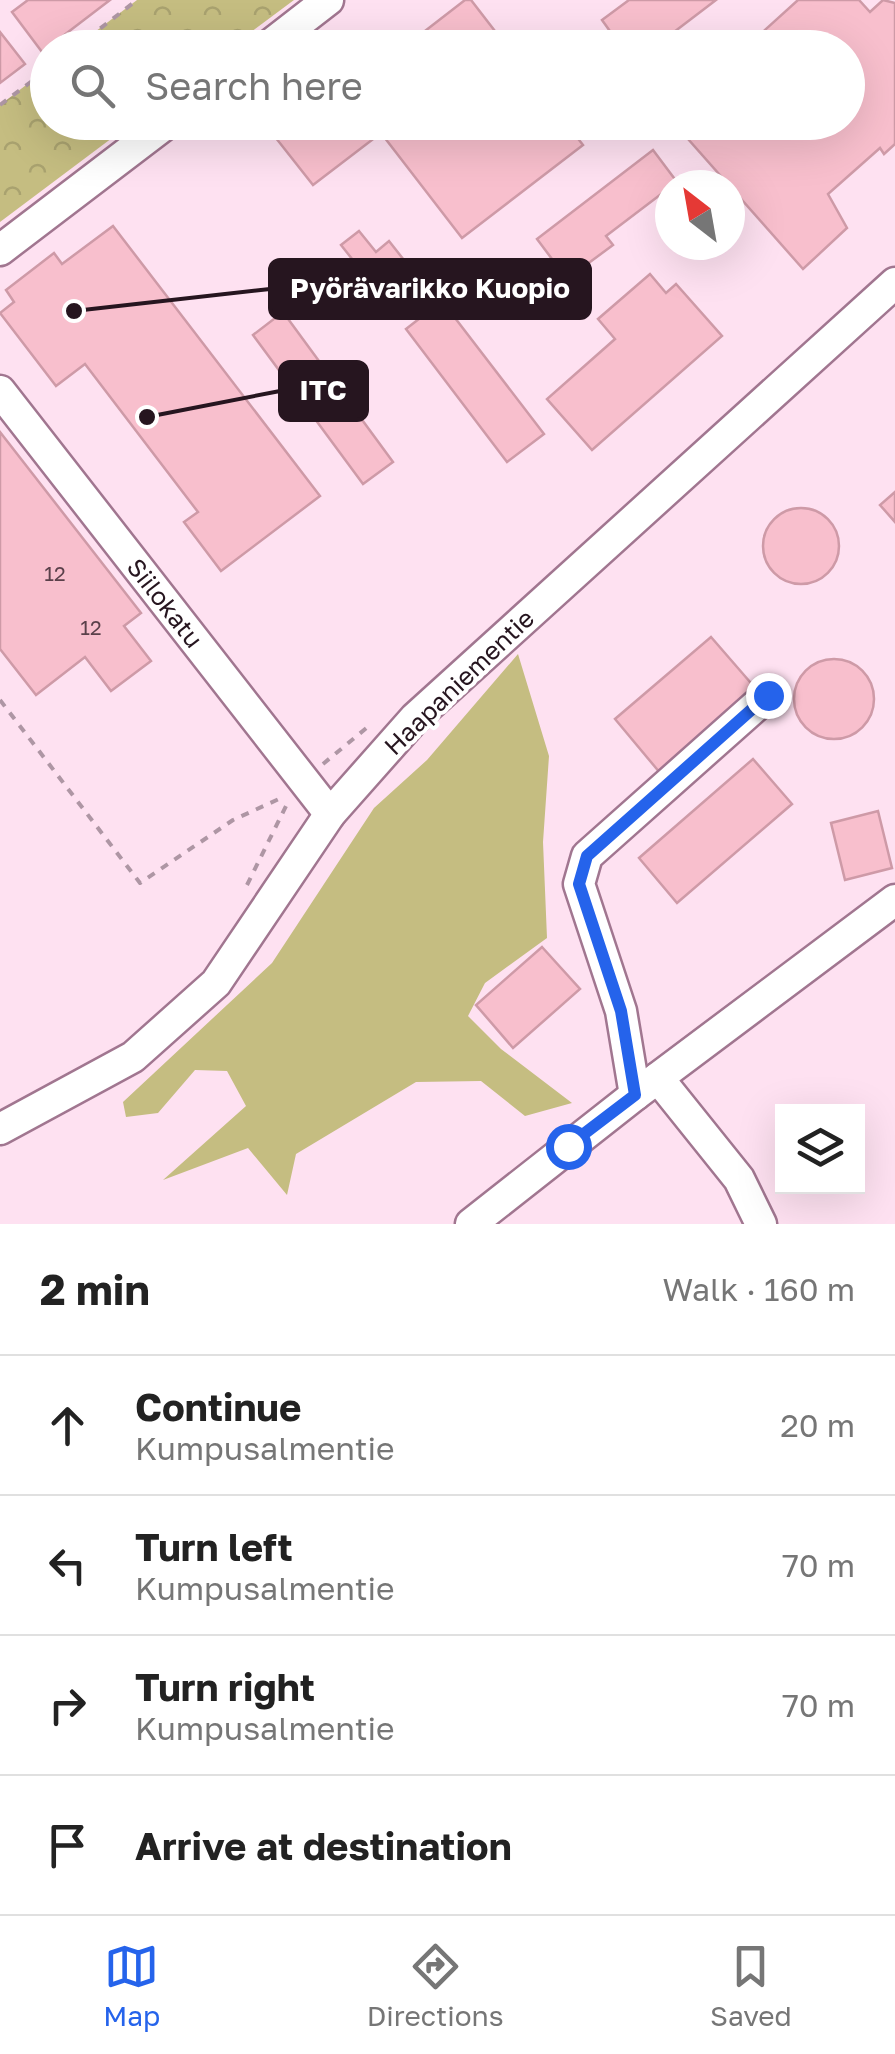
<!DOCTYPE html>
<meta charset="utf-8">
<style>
:root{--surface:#fff;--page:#f2f2f2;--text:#222;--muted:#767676;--line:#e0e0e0;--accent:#2563eb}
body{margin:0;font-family:"Golos Text",sans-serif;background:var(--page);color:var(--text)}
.controls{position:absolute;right:30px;bottom:30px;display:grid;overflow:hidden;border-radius:0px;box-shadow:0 10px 40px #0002}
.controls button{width:90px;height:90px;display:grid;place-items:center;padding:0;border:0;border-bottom:2px solid var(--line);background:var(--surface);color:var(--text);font:50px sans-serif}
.compass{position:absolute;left:655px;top:170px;width:90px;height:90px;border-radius:50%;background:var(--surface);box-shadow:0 10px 40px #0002;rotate:329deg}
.stop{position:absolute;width:30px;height:30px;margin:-22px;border:8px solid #2563eb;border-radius:50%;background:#fff}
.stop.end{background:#2563eb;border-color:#fff;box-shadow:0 2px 10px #0008}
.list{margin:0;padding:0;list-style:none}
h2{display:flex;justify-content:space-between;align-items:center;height:130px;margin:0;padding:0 40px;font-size:42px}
h2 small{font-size:32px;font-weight:400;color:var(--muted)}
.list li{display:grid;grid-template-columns:65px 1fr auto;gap:30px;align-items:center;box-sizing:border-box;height:140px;padding:0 40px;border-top:2px solid var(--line)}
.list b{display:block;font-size:38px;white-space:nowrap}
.list p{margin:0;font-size:32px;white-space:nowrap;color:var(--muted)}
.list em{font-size:32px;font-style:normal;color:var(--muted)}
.icon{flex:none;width:55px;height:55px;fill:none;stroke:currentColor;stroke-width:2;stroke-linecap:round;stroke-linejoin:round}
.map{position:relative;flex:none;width:895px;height:1224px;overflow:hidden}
.search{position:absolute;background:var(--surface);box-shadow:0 10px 40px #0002;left:30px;right:30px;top:30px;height:110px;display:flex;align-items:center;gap:25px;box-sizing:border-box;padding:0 35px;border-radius:55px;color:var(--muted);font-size:38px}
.sheet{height:690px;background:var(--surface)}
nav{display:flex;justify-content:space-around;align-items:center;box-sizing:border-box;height:140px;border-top:2px solid var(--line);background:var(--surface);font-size:28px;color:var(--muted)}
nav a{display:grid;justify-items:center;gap:5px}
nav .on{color:var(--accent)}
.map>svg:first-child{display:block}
.green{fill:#c5bd81}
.park{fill:url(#park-crowns)}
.building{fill:#f8bfcd;stroke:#ce9aa7;stroke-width:2.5}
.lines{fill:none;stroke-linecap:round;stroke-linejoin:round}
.minor-casing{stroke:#a17690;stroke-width:35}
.path{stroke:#ae96a4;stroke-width:4;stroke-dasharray:8 8;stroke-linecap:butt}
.minor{stroke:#fff;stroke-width:30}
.route{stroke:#2563eb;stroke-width:12}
.labels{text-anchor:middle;stroke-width:8;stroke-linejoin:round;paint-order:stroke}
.number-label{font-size:20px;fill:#5a404a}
.street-label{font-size:25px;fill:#26151f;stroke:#fff}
.leader{fill:none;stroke:#26151f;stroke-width:4}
.callout-dot{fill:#26151f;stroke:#fff;stroke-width:4}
.callout{fill:#26151f;stroke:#26151f;stroke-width:4}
.callout-label{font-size:28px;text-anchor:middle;font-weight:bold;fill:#fff}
</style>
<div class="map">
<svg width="895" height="1224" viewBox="0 0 895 1224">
<defs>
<pattern id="park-crowns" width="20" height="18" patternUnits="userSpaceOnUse" patternTransform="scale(2.5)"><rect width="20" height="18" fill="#c5bd81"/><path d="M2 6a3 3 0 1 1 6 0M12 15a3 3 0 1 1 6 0" fill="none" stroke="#a9a26f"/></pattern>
</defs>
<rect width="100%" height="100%" fill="#fee1f1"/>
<path class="green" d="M518,654L549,756L543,842L547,938L485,983L468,1016L501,1049L572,1103L525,1116L481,1081L416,1082L296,1154L287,1195L248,1148L163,1180L246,1106L227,1071L195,1070L158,1113L126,1117L123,1102L272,963L374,808L427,760Z"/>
<g class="park">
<path d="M137,0H294L231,47H75Z"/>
<path d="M47,69L48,122L132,123L0,222V105Z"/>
</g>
<g class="building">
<path d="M28,0H110L42,52L12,12Z"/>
<path d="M465,0H471L508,48H403Z"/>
<path d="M629,0H716L653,48H622L602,20Z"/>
<path d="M798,0H859L870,12L883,0L895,3V144L884,154L880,148L828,194L847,228L803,269L673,122H848V48H745Z"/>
<path d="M0,32L25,64L0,83Z"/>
<path d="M275,122H565L583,145L462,238L381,133L313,185L268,128Z"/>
<path d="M653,150L677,182L606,236L613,245L567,279L537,239Z"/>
<path d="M113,226L320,496L221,571L184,522L198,512L85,364L56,386L0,313L14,302L6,290L54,253L62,264Z"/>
<path d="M359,231L376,252L389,241L422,283L391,308L341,245Z"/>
<path d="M650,274L666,293L676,284L722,336L592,450L547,399L615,339L598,319Z"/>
<path d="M442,301L544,434L507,462L406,329Z"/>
<path d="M283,312L393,462L363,484L253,335Z"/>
<path d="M0,432L141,613L124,626L151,661L111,691L85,657L36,695L0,649Z"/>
<path d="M895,492V522L880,505Z"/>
<circle cx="801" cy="546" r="38"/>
<path d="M711,637L763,697L666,780L615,719Z"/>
<circle cx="834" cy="699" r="40"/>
<path d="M753,759L792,804L677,903L639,858Z"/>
<path d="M878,811L892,868L845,880L831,823Z"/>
<path d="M542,947L580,989L513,1048L476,1005Z"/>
</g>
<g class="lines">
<defs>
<g id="minor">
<path d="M266,48L328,0"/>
<path d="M0,250L168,122"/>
<path d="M0,391L330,814"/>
<path d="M658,1078L739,1179L761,1224"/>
<path d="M635,1095L621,1011L579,884L587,856L768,695"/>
<path d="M0,1129L133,1057L216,983L330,814L415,718L895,283"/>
<path d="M471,1224L635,1095L895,900"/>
</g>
</defs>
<use href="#minor" class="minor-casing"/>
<g class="path">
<path d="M75,48L137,0"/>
<path d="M0,105L48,69"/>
<path d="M0,700L140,883L233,820L281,798"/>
<path d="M323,764L370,725"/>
<path d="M247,885L287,804"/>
</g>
<use href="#minor" class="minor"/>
</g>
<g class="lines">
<path class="route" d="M568,1146L635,1095L621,1011L579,884L587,856L768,695"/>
</g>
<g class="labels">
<g class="number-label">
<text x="55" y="581">12</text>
<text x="91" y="635">12</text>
</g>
<g class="street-label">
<text transform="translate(165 603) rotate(52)" y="9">Siilokatu</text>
<text transform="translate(459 682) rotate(-44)" y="9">Haapaniementie</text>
</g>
</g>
<path class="leader" d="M74 311L270 289M147 417L280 391"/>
<g class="callout-dot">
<circle cx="74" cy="311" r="10"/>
<circle cx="147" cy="417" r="10"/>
</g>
<g class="callout">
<rect x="270" y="260" width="320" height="58" rx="10"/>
<rect x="280" y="362" width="87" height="58" rx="10"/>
</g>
<g class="callout-label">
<text x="430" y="298">Pyörävarikko Kuopio</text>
<text x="323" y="400">ITC</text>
</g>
</svg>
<div class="controls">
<button><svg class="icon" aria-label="layers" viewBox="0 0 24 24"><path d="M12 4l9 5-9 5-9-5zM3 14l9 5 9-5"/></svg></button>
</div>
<svg class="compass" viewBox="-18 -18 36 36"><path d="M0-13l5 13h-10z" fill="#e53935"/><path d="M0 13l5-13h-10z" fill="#767676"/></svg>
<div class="stop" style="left:568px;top:1146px"></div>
<div class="stop end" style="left:768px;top:695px"></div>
<div class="search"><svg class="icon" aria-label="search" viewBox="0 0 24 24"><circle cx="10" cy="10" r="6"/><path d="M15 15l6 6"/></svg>Search here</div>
</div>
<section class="sheet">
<h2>2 min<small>Walk · 160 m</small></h2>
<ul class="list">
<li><svg class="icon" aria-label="ahead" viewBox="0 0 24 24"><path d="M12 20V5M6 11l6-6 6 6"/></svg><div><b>Continue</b><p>Kumpusalmentie</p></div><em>20 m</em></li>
<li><svg class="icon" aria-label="left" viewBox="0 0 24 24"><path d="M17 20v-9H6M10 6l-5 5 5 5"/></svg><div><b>Turn left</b><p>Kumpusalmentie</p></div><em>70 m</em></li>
<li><svg class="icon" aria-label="right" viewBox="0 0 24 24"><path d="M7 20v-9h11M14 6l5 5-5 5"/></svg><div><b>Turn right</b><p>Kumpusalmentie</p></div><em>70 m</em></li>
<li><svg class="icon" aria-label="arrive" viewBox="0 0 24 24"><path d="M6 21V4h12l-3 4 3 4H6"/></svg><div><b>Arrive at destination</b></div></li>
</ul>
</section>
<nav>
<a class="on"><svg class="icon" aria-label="map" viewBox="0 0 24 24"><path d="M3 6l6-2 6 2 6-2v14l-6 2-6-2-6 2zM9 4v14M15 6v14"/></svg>Map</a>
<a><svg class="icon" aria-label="directions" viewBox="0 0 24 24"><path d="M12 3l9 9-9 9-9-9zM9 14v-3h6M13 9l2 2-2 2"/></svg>Directions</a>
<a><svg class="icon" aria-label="saved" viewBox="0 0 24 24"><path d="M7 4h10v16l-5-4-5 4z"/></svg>Saved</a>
</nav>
